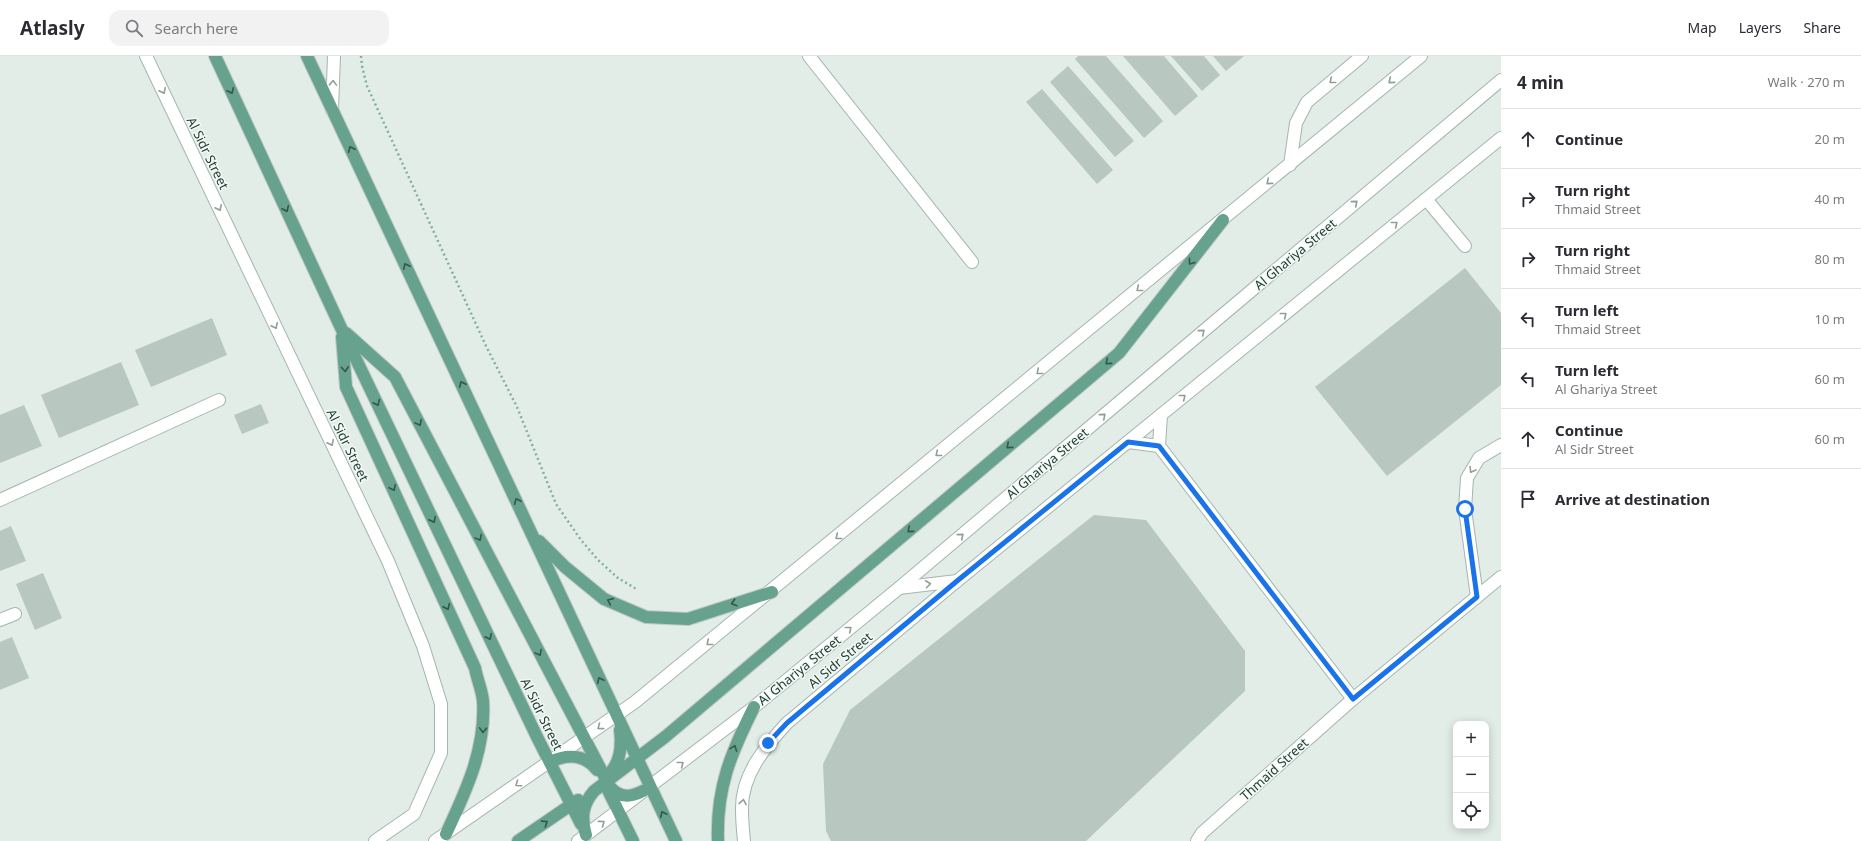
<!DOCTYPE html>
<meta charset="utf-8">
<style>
:root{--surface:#fff;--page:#f2f2f3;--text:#2b2b33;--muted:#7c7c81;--line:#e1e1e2}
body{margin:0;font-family:"Noto Sans",sans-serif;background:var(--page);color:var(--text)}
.controls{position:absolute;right:12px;bottom:12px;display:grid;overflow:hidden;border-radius:8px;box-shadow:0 2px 10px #0003}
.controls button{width:36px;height:36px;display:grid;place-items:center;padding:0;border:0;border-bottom:1px solid var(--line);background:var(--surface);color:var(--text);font:20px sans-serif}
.stop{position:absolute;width:12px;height:12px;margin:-9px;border:3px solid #1a73e8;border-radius:50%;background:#fff}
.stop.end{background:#1a73e8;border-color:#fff;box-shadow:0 1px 4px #0008}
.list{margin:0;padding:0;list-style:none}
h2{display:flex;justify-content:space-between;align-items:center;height:52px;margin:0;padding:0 16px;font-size:17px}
h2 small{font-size:13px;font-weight:400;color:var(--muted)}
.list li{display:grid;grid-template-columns:26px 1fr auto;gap:12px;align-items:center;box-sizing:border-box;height:60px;padding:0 16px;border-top:1px solid var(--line)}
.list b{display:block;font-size:15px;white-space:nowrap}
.list p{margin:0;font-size:13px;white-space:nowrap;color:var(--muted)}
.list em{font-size:13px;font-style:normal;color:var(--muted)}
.icon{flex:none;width:22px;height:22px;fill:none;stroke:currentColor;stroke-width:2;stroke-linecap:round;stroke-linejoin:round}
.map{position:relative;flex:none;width:1501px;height:785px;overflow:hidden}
header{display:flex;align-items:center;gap:24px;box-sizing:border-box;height:56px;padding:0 20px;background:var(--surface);border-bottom:1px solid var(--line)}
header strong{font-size:19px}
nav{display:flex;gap:22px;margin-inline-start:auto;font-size:14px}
.search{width:280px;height:36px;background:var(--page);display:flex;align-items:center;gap:10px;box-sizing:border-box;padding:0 14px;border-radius:12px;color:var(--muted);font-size:15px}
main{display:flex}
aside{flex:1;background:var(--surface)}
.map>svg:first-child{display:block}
.building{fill:#b8c7c0}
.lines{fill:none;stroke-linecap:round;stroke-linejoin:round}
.minor-casing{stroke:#a5b5ae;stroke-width:14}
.major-casing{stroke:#c1c9c6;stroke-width:14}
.path{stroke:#83b09e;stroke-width:2.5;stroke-dasharray:2 3;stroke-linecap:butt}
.minor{stroke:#fff;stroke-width:12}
.major{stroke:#67a28e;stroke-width:12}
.oneway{stroke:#909e9a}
.oneway2{stroke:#33574a}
.route{stroke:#1a73e8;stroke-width:5}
.labels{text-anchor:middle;stroke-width:3;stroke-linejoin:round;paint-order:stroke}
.street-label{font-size:13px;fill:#223e34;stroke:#f3f9f6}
</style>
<header>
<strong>Atlasly</strong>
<div class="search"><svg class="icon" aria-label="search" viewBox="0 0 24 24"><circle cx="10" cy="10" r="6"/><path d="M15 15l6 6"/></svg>Search here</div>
<nav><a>Map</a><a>Layers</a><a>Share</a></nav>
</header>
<main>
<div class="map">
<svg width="1501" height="785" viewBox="0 0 1501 785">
<rect width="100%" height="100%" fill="#e2ede7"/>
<g class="building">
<path d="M1078,0H1106L1163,65L1144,82L1075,3Z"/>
<path d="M1123,0H1164L1198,40L1175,60Z"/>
<path d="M1171,0H1204L1220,19L1202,35Z"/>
<path d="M1213,0H1244L1226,15Z"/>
<path d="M1068,10L1134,85L1115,101L1050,26Z"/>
<path d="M1042,33L1113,114L1097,128L1026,46Z"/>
<path d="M1465,212L1501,257V329L1387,420L1315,331Z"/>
<path d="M212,262L227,299L151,331L135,294Z"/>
<path d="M121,306L139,349L59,382L41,339Z"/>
<path d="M261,348L269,367L242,378L234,359Z"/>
<path d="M24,349L42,390L0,407V359Z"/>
<path d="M1094,459L1146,464L1245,595V635L1086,785H831L826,775L823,708L850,654Z"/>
<path d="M11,470L26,505L0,515V475Z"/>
<path d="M43,517L62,562L35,574L16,528Z"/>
<path d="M12,581L29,622L0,634V586Z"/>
</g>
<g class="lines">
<defs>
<g id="minor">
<path d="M146,0L388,505L423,590L441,648V697L414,758L375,785"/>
<path d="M809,0L972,206"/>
<path d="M332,54L334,0"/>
<path d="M1290,109L1296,67L1307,46L1362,0"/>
<path d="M1426,143L1465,190"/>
<path d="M1161,359L1159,390L1353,643"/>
<path d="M1128,386L1159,390"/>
<path d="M0,444L219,344"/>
<path d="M899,532L957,525"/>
<path d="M1477,541L1465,453L1467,422L1479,402L1501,389"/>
<path d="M0,564L15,558"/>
<path d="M435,785L635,646L1421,0"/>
<path d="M578,785L754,651L899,532L1501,24"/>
<path d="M744,785C743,775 742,765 742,754C741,719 765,691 787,667L957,525L1501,82"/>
<path d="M1197,785L1202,777L1353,643L1501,521"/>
</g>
<g id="major">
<path d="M215,0L342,274L537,681L581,768"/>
<path d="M307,0L676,785"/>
<path d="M346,277L395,321L610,731C622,745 636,740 650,731"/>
<path d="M342,281L346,331L475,612C477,623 482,634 483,645C486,693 466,735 446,778"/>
<path d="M539,485L565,511L604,543L646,561L688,563L772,536"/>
<path d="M550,706C567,698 585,698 597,714"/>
<path d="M609,718C621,706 622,690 620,674"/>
<path d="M606,730L633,785"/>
<path d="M586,779C581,762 582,749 594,735L665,681L1119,297L1223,164"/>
<path d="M518,785L578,744"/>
<path d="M718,785C716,732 731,697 754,651"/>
</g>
</defs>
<use href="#minor" class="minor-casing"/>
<use href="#major" class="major-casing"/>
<path class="path" d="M361,0L362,10L367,30L486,290L517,351L556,448L581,484L598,504L618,522L638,534"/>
<use href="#minor" class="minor"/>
<use href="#major" class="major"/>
</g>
<defs><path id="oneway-chevron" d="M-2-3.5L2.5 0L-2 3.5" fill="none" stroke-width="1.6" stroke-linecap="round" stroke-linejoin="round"/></defs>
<g class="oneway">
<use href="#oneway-chevron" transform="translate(1332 25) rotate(141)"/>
<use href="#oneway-chevron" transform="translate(1391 25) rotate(140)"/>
<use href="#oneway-chevron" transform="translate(333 27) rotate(-88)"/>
<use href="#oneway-chevron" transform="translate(163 35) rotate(64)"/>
<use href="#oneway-chevron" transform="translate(1269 126) rotate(140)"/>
<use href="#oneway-chevron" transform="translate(1355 147) rotate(-40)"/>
<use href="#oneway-chevron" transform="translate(219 152) rotate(64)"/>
<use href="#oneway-chevron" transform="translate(1395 168) rotate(-39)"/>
<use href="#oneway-chevron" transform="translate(1139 233) rotate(141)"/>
<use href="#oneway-chevron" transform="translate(1284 259) rotate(-39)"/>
<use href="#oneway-chevron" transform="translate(275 270) rotate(64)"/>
<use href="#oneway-chevron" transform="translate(1202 276) rotate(-40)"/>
<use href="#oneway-chevron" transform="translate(1039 316) rotate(141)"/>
<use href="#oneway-chevron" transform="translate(1183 341) rotate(-39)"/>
<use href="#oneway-chevron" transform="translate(1103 360) rotate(-40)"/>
<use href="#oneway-chevron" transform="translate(331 387) rotate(64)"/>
<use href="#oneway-chevron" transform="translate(938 398) rotate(141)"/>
<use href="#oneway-chevron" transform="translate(1472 414) rotate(121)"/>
<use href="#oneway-chevron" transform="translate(961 480) rotate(-40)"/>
<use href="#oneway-chevron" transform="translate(838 481) rotate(141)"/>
<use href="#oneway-chevron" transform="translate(928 528) rotate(-7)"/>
<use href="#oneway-chevron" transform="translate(849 573) rotate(-39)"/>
<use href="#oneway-chevron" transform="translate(709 587) rotate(141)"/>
<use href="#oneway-chevron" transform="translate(600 671) rotate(144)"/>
<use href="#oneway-chevron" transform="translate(681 708) rotate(-38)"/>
<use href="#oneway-chevron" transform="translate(518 728) rotate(145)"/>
<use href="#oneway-chevron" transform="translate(743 746) rotate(-79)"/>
<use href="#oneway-chevron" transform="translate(602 767) rotate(-37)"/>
</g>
<g class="oneway2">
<use href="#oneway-chevron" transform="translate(231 35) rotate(65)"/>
<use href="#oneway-chevron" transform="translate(351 93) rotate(-115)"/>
<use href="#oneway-chevron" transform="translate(286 153) rotate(65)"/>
<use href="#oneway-chevron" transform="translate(1191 206) rotate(128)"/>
<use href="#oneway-chevron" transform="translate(406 210) rotate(-115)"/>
<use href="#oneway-chevron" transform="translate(1108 306) rotate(140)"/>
<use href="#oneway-chevron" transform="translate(345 313) rotate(85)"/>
<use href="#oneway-chevron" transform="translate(462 328) rotate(-115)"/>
<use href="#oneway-chevron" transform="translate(377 347) rotate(64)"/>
<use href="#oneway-chevron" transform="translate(419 367) rotate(62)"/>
<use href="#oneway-chevron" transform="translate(1009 390) rotate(140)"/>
<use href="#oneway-chevron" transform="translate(393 432) rotate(65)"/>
<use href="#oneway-chevron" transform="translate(517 445) rotate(-115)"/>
<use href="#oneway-chevron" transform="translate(433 464) rotate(64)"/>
<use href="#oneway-chevron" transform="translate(910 474) rotate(140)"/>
<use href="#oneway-chevron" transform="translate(479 482) rotate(62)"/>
<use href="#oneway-chevron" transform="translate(610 545) rotate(-156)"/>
<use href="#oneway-chevron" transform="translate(734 547) rotate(162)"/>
<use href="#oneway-chevron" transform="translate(447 551) rotate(65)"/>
<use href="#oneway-chevron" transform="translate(489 581) rotate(64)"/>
<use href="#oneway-chevron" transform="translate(539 597) rotate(62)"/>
<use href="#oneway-chevron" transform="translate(600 624) rotate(-115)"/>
<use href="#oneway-chevron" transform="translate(483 674) rotate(92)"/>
<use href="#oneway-chevron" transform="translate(734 692) rotate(-69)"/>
<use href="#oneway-chevron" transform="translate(663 758) rotate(-116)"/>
<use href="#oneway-chevron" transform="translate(545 767) rotate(-33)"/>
</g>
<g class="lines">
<path class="route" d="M768,687L787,667L957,525L1128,386L1159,390L1353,643L1477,541L1465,453"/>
</g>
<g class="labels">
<g class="street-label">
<text transform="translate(208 97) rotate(64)" y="5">Al Sidr Street</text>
<text transform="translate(1295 198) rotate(-40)" y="5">Al Ghariya Street</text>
<text transform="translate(348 389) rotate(64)" y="5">Al Sidr Street</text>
<text transform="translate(1047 407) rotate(-40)" y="5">Al Ghariya Street</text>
<text transform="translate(840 604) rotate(-40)" y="5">Al Sidr Street</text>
<text transform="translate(799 614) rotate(-39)" y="5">Al Ghariya Street</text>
<text transform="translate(542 658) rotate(64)" y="5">Al Sidr Street</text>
<text transform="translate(1274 713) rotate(-42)" y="5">Thmaid Street</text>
</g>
</g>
</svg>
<div class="controls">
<button>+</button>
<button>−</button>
<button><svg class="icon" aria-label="locate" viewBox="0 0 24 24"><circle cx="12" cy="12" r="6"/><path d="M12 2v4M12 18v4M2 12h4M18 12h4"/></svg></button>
</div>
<div class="stop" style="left:1465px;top:453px"></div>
<div class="stop end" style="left:768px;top:687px"></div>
</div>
<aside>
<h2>4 min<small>Walk · 270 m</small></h2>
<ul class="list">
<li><svg class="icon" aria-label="ahead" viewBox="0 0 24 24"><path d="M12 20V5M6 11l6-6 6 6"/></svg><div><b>Continue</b></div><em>20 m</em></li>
<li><svg class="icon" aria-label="right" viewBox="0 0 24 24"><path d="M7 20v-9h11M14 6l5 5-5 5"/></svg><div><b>Turn right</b><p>Thmaid Street</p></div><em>40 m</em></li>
<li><svg class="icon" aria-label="right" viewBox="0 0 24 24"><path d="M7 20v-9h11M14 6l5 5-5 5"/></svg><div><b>Turn right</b><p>Thmaid Street</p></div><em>80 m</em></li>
<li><svg class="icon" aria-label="left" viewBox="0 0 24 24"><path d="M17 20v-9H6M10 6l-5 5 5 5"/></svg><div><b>Turn left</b><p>Thmaid Street</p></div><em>10 m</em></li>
<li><svg class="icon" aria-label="left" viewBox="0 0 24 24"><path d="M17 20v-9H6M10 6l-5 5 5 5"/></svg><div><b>Turn left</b><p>Al Ghariya Street</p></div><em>60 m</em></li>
<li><svg class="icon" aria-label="ahead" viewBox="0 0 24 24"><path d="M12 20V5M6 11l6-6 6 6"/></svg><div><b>Continue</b><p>Al Sidr Street</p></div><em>60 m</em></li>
<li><svg class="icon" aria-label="arrive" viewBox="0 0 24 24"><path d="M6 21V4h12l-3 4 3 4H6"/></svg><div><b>Arrive at destination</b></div></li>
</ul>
</aside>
</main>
